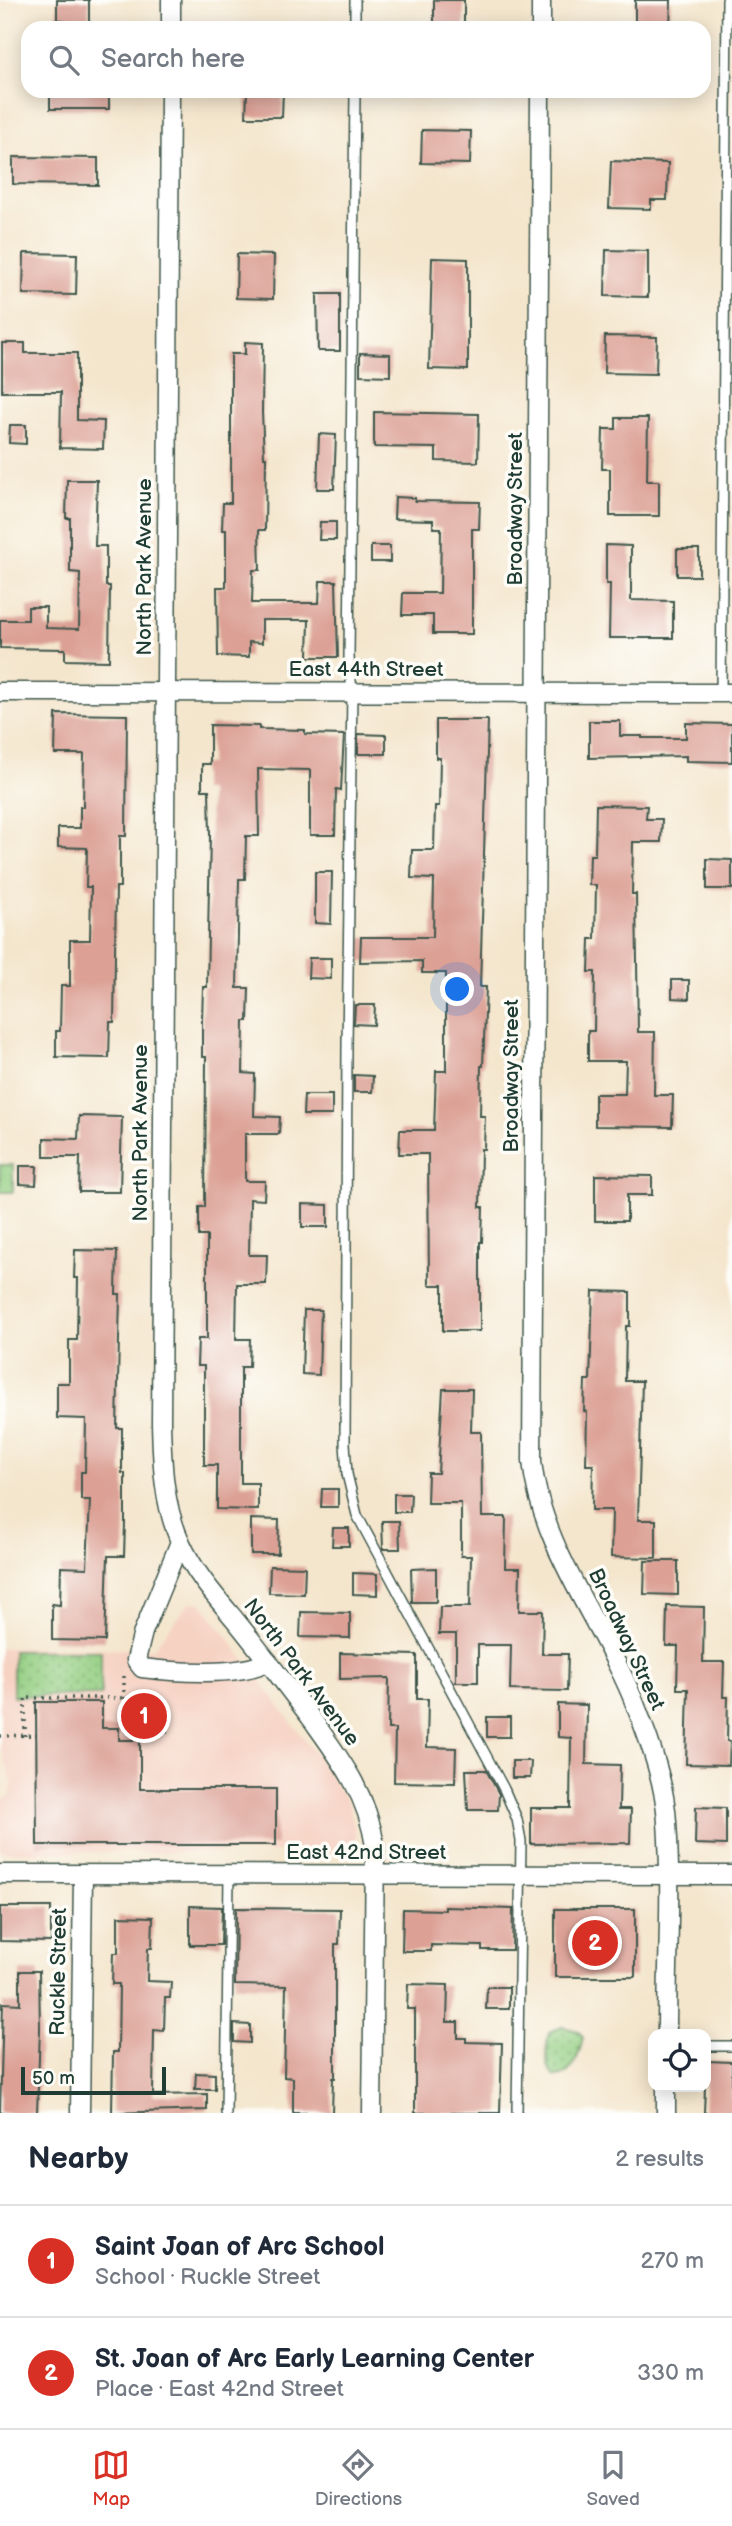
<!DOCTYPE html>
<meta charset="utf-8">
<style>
:root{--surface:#fff;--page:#f2f2f3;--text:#1f2937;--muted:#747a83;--line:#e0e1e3;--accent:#d93025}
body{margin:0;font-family:"Balsamiq Sans",sans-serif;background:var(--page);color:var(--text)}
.controls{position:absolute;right:21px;bottom:21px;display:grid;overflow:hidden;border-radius:14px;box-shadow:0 4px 18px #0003}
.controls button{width:63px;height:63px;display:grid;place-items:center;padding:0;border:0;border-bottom:2px solid var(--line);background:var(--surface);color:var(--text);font:35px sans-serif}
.scale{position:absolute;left:21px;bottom:18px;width:145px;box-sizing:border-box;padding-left:7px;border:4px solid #1f3d34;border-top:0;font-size:19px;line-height:24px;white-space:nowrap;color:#1f3d34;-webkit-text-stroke:5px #fdfcf7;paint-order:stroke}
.you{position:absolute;left:458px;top:990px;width:24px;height:24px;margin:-18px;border:5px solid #fff;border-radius:50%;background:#1a73e8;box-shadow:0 0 0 10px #1a73e833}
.badge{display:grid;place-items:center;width:46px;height:46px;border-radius:50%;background:var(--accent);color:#fff;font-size:23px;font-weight:700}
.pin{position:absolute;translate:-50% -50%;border:4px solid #fff;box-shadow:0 2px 7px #0006}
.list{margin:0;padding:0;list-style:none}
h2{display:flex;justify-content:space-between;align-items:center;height:91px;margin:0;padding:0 28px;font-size:30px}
h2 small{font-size:23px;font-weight:400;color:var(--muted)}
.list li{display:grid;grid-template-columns:46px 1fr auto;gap:21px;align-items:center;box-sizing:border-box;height:112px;padding:0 28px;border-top:2px solid var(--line)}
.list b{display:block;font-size:26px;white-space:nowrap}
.list p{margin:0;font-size:23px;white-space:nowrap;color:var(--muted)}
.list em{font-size:23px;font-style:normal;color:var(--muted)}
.icon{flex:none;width:38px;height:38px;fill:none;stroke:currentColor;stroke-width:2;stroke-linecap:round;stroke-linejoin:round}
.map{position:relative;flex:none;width:732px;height:2113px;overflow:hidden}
.search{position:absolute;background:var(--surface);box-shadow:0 4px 18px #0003;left:21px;right:21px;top:21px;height:77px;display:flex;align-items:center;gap:18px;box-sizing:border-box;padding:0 24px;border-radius:21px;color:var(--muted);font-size:26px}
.sheet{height:315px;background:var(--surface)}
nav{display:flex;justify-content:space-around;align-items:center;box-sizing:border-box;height:98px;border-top:2px solid var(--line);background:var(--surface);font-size:19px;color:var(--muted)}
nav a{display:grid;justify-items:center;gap:4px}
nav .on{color:var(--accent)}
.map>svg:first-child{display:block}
.built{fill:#f6d2c3}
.grass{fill:#94cf83;stroke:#5a865c;stroke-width:2}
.park{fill:url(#park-dots);stroke:#5a865c;stroke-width:2}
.building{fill:#dca095}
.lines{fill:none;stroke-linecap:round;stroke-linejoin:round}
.service-casing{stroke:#3f564b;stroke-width:12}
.minor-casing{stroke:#3f564b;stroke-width:21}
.path{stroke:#3f564b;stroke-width:3.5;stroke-dasharray:2 5;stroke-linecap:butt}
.service{stroke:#fff;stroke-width:9}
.minor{stroke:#fff;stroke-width:18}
.labels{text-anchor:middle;stroke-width:7;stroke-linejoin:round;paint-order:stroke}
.street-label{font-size:21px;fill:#1f3d34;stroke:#fdfcf7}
</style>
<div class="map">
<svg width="732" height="2113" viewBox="0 0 732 2113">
<defs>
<pattern id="park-dots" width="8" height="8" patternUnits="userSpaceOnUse" patternTransform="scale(1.75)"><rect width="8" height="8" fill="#94cf83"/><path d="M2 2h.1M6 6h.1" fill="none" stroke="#78a96c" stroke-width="1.8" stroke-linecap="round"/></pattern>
</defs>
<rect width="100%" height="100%" fill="#fdfcf7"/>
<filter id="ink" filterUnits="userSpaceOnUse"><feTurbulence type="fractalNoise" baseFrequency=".0143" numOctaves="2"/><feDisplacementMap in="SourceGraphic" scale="14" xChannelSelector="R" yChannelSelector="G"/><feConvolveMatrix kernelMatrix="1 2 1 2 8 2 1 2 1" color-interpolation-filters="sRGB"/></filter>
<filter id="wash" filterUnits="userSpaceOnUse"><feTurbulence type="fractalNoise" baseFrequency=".00686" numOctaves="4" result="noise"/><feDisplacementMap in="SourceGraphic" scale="28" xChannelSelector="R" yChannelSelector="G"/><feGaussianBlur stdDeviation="1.57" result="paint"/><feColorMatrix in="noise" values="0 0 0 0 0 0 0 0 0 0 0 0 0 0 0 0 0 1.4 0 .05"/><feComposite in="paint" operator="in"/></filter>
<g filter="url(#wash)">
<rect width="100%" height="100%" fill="#f4e6cd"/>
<path class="built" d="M190,1602L202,1603L323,1764L349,1805L356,1834V1852H0V1801L10,1795L13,1784L0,1746V1648L153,1649Z"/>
<rect class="grass" x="0" y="1165" width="13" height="27"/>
<g class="park">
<path d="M13,1651H101V1695L13,1696Z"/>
<path d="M562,2027L578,2031L583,2037C580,2052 573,2077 555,2077C544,2068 546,2046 549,2032Z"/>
</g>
<g id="blocks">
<g class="building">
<path d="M57,0H89V28H63V20H57Z"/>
<rect x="434" y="0" width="30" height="28"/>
<path d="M635,0H671L670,28H635Z"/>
<rect x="50" y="91" width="59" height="18"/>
<path d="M247,91H283L282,117H246Z"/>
<path d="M422,130L471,131L470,164L421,163Z"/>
<path d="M13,157L98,158V185L13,184Z"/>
<path d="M611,161L668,163L667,200H651V209L609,208Z"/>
<path d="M606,250L648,251V297L605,296Z"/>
<path d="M24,253L77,254L76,295L23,294Z"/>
<path d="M237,254L274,255L273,299L236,298Z"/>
<path d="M432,258L468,259V370L429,369Z"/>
<path d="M317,294H340V351H318Z"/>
<path d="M605,336L657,337L656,374L604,373Z"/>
<path d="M245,342L263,343L262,412L264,457H266L265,530H259L260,570H253L252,603H319L320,581H336L338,657H308L309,620H262V643L249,642V657L218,656L217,587H226V530H222L223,503H231V354H245Z"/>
<path d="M2,343H25V353H77V420L104,421L103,449L60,448L61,392H2Z"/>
<path d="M360,353L390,354V376L360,375Z"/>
<path d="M374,412L479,414L478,462L436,461V448L374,447Z"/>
<path d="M616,418H648L647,481H659V516H610V469H602L603,429H616Z"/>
<path d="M10,425H26V444L9,443Z"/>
<path d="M319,434L336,435L334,489H317Z"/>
<path d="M67,480H97L95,546H106V586H110L109,661L65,660V649L0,648V620H28V607H46V628L79,629L80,573L70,572V518H66Z"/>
<path d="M395,497L415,498V501L480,502L479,529H472V634H433V615H402L403,593H440L441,528H433V520L394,519Z"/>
<path d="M320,522H336V540H319Z"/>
<path d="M606,545L631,546V600L673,601V638H609L610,584H606Z"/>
<rect x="371" y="546" width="19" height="16"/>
<rect x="677" y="549" width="22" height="27"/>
<path d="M56,714L127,715L126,836H120V887H116L114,1022H110L109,1058L56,1057V1031H60L61,986H70V940H90L91,887H86L87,848L58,847V828H80V807H83L84,754H55Z"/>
<path d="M436,720H488L480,987H486L483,1066H481L480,1116H485L484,1149H481L480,1207H483L482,1242H480V1331H443V1285H429L428,1154H399L400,1130H434L436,1071H446V973H422V961L360,962L361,937H433L434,879L411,878L412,850H434L435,806H439L440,758H436Z"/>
<path d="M589,721H620V736H642V738H686V723L732,724V762L686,761V756L589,758Z"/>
<path d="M210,725L259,726V729L305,730V734L344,735L341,790L336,789L335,835H310V770L258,769L259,836H246L245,879H239L237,988H249L248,1021H244L243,1073L255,1074L254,1116L280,1117L279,1134H245V1181H265L264,1200L250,1199L249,1255H267L266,1284H237L236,1339H250L249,1367H241V1483H258V1510L217,1509V1465H204V1366H197L198,1339H207V1236H199V1207H205L206,1057H202V1020L203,987H207L210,835L209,790H202V764H210Z"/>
<path d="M358,734L386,735V754H358Z"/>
<path d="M596,805L647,806L646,819H662L661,842H633L632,894H636L638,1032H655L654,1095H673L672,1127L595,1126V1094H625L626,1061H588V1031H594L595,972H589L590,939H595L596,885H589L590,855H595Z"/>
<path d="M707,859L732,860V889H707Z"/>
<path d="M315,872H332L331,924L315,923Z"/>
<path d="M309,958H331V979L308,978Z"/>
<path d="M672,980H689V999L672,998Z"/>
<path d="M355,1005H375L374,1025L354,1024Z"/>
<path d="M354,1075L373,1076L372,1092H354Z"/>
<path d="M304,1095H332V1115H303Z"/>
<path d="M79,1116L122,1117L120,1192H79L80,1157H44V1138L78,1139Z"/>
<path d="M20,1166H37L36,1185L20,1184Z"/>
<path d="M595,1175L652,1176V1195H627V1221H595Z"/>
<path d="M302,1204L328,1205V1227H302Z"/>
<path d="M75,1250L117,1251L116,1294H120L117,1428H122V1473H125V1523L124,1556H108L105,1641L52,1640V1604L60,1605L61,1567L87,1568L90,1500H81V1472H85L86,1419L57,1418V1383H69V1340H77L78,1278H74Z"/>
<path d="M593,1291L630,1292V1326H626L625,1381H642L638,1520H656V1558L611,1557L612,1510H592L593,1465H586L587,1412L584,1411L585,1380H590Z"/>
<path d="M304,1310H321L319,1375L302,1374Z"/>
<path d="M443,1389H472L471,1432H481L482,1517H506L505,1568H520L519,1611H543L542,1654H568L567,1691L510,1690L511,1645H478V1682H456V1634H439L440,1607H470L471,1556H461V1503H427L428,1473H438Z"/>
<path d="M322,1489H338V1507H321Z"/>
<path d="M394,1494H411L410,1512H394Z"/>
<path d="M251,1519L279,1520L278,1554H251Z"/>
<path d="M382,1521H399L400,1549H383Z"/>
<path d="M333,1528H349V1546H332Z"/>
<path d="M645,1561H678V1595L644,1594Z"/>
<path d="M270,1566L305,1567L304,1594L269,1593Z"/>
<path d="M436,1568V1602H412L411,1569Z"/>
<path d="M353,1573L377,1574V1595L353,1594Z"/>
<path d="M667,1606L704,1607L703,1662H724L723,1697H728L727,1741H730L729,1765L686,1764L688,1689H677L678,1646H666Z"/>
<path d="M301,1612L350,1613V1638L300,1637Z"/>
<path d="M340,1653L417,1655V1699H428L427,1747L456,1748L455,1783L394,1782L395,1729H388L389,1678L340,1679Z"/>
<path d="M36,1702H102V1728H119V1740H140V1789H276V1845H37Z"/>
<path d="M558,1704L587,1705L586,1764L620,1765L619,1809H631L630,1843L531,1844V1808H570L571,1738L558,1737Z"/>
<rect x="487" y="1717" width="23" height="20"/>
<path d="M512,1761H531L530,1778H512Z"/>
<path d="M466,1770H486L499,1794L498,1810H468Z"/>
<path d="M696,1807L726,1808V1845L695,1844Z"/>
<path d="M190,1906L222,1907L221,1945H190Z"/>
<path d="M0,1907H51V1942L0,1941Z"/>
<path d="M445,1907L513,1909L512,1950H482V1946L431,1945V1951H402L403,1909L445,1910Z"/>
<path d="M236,1908L340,1909L339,1944H335V2078H333L332,2113H293V2078L284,2077L286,1986L235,1985Z"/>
<rect x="555" y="1909" width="80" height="68"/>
<path d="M118,1916L153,1917L152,1948H148L147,1981L171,1982L170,1998H165L164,2031L154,2030L153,2095L207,2094V2110L112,2113L113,2052H118L119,1984H112L113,1953H118Z"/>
<path d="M20,1971H39L40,2029L37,2113H0L3,2003L20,2004Z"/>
<path d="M408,1984L448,1985L447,2022H458V2038H466V2042L502,2043L500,2113H415V2009H407Z"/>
<path d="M487,1987H509V2009H486Z"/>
<path d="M234,2024L250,2025V2043L234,2042Z"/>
<path d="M706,2061L732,2062V2113H704Z"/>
<path d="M196,2073L215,2074V2089H195Z"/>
</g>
</g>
</g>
<g filter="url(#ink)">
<use href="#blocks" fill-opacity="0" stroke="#3f564b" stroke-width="2"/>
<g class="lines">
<defs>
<g id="service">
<path d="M355,28V0"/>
<path d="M355,91L349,657L352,692L347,1045L345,1443L347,1474L357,1515L504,1789L517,1819L521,1841L517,2113"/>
<path d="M721,693L727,0"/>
<path d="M706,2046H732"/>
<path d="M226,2113L229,1875"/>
</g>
<g id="minor">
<path d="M171,28V0"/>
<path d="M541,28V0"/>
<path d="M170,91L161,1422C162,1462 163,1505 181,1543C194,1572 215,1596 236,1621C262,1653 286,1685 311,1718C341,1760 367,1793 375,1846L372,2113"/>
<path d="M540,91L532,1461C541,1550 606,1627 637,1709C651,1745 665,1784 667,1822C672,1892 667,1964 667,2034"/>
<path d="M0,692L732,693"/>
<path d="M180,1542L143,1632L136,1660L142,1668C173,1672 242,1677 268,1661"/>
<path d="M0,1874L732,1875"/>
<path d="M80,2113L83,1874"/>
<path d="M666,2113V2087"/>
</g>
</defs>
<use href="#service" class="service-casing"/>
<use href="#minor" class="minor-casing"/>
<g class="path">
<path d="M124,1676V1731H168"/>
<path d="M0,1736L36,1735"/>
<path d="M25,1736V1698H124"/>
</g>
<use href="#service" class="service"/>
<use href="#minor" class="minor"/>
</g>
</g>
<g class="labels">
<g class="street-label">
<text transform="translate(515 509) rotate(-90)" y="7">Broadway Street</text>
<text transform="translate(144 567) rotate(-90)" y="7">North Park Avenue</text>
<text x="366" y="676">East 44th Street</text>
<text transform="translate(511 1076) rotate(-90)" y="7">Broadway Street</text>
<text transform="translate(140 1133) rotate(-90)" y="7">North Park Avenue</text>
<text transform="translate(627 1639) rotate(65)" y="7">Broadway Street</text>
<text transform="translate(302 1672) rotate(53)" y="7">North Park Avenue</text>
<text x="366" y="1859">East 42nd Street</text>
<text transform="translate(58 1972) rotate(-89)" y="7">Ruckle Street</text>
</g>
</g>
</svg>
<div class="controls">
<button><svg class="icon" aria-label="locate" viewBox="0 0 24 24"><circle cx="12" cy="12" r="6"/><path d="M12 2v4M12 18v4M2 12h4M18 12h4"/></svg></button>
</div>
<div class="scale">50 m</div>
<div class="you"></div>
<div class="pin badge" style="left:144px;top:1716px">1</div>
<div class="pin badge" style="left:595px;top:1943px">2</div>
<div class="search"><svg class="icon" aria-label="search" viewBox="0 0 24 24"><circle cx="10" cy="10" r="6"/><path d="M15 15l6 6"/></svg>Search here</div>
</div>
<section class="sheet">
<h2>Nearby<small>2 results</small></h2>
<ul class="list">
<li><span class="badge">1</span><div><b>Saint Joan of Arc School</b><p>School · Ruckle Street</p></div><em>270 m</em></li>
<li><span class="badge">2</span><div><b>St. Joan of Arc Early Learning Center</b><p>Place · East 42nd Street</p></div><em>330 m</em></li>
</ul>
</section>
<nav>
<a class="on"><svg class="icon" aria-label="map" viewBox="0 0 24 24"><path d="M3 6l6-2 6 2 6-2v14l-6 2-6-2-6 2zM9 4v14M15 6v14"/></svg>Map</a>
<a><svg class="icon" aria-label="directions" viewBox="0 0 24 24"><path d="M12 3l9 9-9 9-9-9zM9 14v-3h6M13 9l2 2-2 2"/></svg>Directions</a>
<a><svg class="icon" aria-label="saved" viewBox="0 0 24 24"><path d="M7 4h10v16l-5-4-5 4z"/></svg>Saved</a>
</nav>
